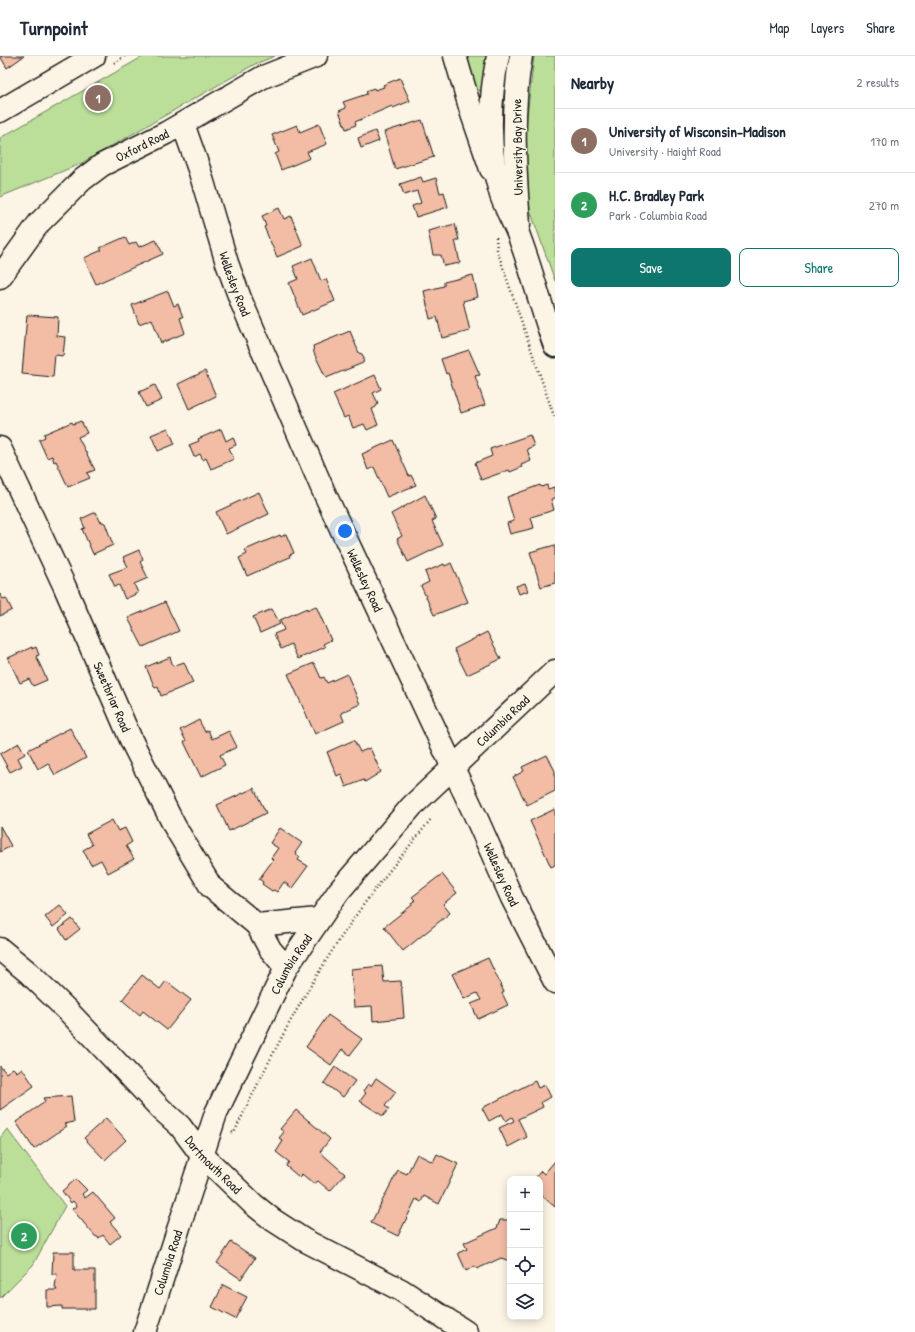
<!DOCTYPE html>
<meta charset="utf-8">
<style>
:root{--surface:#fff;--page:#f6f6f7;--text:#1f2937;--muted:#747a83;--line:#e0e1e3;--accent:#0f766e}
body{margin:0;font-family:"Patrick Hand",sans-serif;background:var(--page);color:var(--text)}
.controls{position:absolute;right:12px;bottom:12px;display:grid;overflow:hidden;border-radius:8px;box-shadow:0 2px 10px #0003}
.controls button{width:36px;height:36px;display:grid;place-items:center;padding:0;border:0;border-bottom:1px solid var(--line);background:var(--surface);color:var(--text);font:20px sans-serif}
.you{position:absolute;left:345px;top:475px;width:14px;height:14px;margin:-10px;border:3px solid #fff;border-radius:50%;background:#1a73e8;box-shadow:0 0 0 6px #1a73e833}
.badge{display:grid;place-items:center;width:26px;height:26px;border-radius:50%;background:var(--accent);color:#fff;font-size:13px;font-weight:700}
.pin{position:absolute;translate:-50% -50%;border:2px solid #fff;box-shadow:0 1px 4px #0006}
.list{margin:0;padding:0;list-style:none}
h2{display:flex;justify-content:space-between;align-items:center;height:52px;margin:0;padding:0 16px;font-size:17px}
h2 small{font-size:13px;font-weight:400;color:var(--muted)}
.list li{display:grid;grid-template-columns:26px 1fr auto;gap:12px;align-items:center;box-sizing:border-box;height:64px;padding:0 16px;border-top:1px solid var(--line)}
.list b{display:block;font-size:15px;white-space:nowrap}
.list p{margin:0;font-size:13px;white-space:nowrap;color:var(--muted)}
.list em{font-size:13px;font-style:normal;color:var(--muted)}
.actions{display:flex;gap:8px;padding:12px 16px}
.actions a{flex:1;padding:9px 0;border:1px solid var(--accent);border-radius:8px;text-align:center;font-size:14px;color:var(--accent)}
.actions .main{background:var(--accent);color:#fff}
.icon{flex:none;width:22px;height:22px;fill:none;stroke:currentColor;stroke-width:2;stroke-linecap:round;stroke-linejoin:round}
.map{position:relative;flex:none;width:555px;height:1276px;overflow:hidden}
header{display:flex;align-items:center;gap:24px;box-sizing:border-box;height:56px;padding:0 20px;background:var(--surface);border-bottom:1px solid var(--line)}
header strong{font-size:19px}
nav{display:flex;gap:22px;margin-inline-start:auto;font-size:14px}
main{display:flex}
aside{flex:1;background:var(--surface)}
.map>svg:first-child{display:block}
.green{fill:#bbdf99;stroke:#6c7e5a}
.building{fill:#f2bca5;stroke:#1c1c1c}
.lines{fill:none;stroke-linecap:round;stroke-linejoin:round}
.minor-casing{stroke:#1c1c1c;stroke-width:25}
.tertiary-casing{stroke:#1c1c1c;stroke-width:25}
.path{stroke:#1c1c1c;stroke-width:2.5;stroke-dasharray:1 3;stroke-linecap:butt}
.minor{stroke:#fcf5e5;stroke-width:22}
.tertiary{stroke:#fcf5e5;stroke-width:22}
.labels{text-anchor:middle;stroke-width:3;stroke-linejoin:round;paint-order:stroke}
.street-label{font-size:13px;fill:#1c1c1c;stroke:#fcf5e5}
</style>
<header>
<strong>Turnpoint</strong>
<nav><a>Map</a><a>Layers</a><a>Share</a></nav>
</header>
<main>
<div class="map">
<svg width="555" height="1276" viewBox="0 0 555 1276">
<rect width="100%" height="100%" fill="#fcf5e5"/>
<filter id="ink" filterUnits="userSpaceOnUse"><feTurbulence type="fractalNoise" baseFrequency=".025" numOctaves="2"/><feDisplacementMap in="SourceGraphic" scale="8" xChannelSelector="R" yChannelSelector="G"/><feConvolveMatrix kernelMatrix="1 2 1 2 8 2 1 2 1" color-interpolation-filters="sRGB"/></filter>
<g filter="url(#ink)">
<g class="green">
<path d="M144,0H275L255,8L80,108L0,141V82Z"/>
<path d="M463,0H491L485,34L474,35Z"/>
<path d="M534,0H555V225L530,154L523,96Z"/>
<path d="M7,1073L65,1150L33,1209L0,1242V1082Z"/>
</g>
<g class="building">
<path d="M0,0H24L7,12Z"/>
<path d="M400,22L410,45L393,52L392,50L355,66L356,69L346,73L339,55L346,52L343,46L367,38L366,35L374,32L375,34L384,31L383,29Z"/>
<path d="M422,64L434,101L395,113L384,76Z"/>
<path d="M319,68L327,88L307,96L310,102L281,114L275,98L279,96L272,79L297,69L300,76Z"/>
<path d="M375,75L379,85L361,92L358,82Z"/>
<path d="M421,121L423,126L436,122L440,137L444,136L448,151L416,161L412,150L421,147L417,135L404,139L400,128Z"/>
<path d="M279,152L284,163L291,160L303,190L277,201L264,171L266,170L262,160Z"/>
<path d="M455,168L459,184H455L460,207L444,210L441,199H433L428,175Z"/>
<path d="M125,181L129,189L136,186L139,191L156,184L163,198L96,228L84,202L102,194L100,192Z"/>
<path d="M312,202L321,225L326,223L335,245L302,259L289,227L298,223L293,210Z"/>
<path d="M473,219L478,241L463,245L470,275L442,282L437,261L430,263L424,235L444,230V226Z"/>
<path d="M168,235L174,250L178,248L183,261L180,262L185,277L161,287L152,263L139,268L132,249Z"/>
<path d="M27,259L58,261L57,280L65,281L63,300L55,299L53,321L22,318Z"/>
<path d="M350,275L359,297L362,298L364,302L363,307L326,322L314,297L313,290Z"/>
<path d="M469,294L480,319L475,320L485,349L461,357L448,317L446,318L441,303Z"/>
<path d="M205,315L216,340L189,353L178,328Z"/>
<path d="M375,319L381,333L373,337L378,347L376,351L372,353L378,369L367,374L364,368L353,372L348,360L344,362L333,338Z"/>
<path d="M155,329L162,344L146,351L139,336Z"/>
<path d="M81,365L87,377L78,381L95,414L87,417L90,422L68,431L56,405L54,406L52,400L47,402L39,384L45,381L44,378L72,366L73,368Z"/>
<path d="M168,372L175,388L158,395L151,379Z"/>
<path d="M221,373L226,385L233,381L236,389L229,392L234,403L211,413L206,402L203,404L200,398L194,401L189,389L199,385L198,383Z"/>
<path d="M530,379L534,390L527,393L531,405L521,409L522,411L510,416L509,414L481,424L475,407L492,400L490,393Z"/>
<path d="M393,384L409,420L411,419L416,429L387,441L374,411L368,414L362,398Z"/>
<path d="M540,429L541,431L547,429L548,433L554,431L555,442L551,443L554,454L531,461L534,472L510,478L507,467L514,465L507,441Z"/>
<path d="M259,436L269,458L226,478L216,456Z"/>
<path d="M425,439L436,463L432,465L443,489L408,506L397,483L402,480L391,458Z"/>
<path d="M96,456L100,465L105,467L113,489L93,498L82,473L85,472L81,463Z"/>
<path d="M286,478L294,497L289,499L290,501L247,520L239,502L247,498L245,494L280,479L281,481Z"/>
<path d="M555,489V527L541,531L530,496Z"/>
<path d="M139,494L143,504L140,506L148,522L134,528L138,537L125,543L119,529L115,531L109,518L128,511L123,501Z"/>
<path d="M451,507L468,546L434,559L421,530L429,526L425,516L444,508L445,510Z"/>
<path d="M525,527L528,535L519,538L516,530Z"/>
<path d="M0,538L3,543L6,542L12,554L0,560Z"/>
<path d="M165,546L179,575L143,591L128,562Z"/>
<path d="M316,550L331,584L323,588L325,591L298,603L291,588L281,593L274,578L284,574L280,564L307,552V554Z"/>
<path d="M272,553L280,568L260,577L253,561Z"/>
<path d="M487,576L501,603L467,619L454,593Z"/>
<path d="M32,591V593L36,591L39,599L36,600L47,624L33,630L29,623L20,627L8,602Z"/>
<path d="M170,601L173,610L184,606L193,627L161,640L158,631L155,632L146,611Z"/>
<path d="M314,607L321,622L324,621L327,627L347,618L360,648L341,657L344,665L315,678L288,618Z"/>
<path d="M199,664L205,676L208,674L212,683L229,675L237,691L220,699L225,709L201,721L184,686L186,685L180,674Z"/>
<path d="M70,672L86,702L55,719L48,707L38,713L28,694Z"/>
<path d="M354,684L360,696L370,692L381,716L365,726L364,724L346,731L341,718L337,720L327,696Z"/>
<path d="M19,687L25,698L18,702L22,710L10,716L0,698Z"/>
<path d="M547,699L555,715V735L527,749L513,721L524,715L522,711Z"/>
<path d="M254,732L266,757L229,775L217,749Z"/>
<path d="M555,753V809L551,811L530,765Z"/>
<path d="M112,764L118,775L125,772L132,786L126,790L134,803L108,817L101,804L91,809L83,794L92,789L86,778Z"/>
<path d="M0,770L11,790L0,796Z"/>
<path d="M280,772L302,787L295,797L300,801L298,804L308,810L292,832L284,826L277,836L274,834L272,835L262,828L263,826L259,823L273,804L271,802L278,792L270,787Z"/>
<path d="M442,818L457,837L443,848L450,857L403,895L384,871L412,849L411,847L415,844L412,841Z"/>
<path d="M60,849L68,859L53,871L45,861Z"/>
<path d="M72,863L80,873L66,884L59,873Z"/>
<path d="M488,902L504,936L502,937L508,949L478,963L471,948L481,944L477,937L464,943L452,918Z"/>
<path d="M382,910L384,926L401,925L404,962L373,965L372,950L354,951L351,913Z"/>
<path d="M142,919L160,933L166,925L191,944L167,974L143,955L140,959L122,944Z"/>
<path d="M328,959L362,983L350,999L342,993L331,1009L306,991Z"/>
<path d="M0,1010L6,1017L13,1012L17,1016L22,1012L34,1030L0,1054Z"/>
<path d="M335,1011L355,1025L343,1041L324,1027Z"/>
<path d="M376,1022L396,1036L385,1050L389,1053L383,1060L360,1045L366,1037L363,1035L368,1028L371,1030Z"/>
<path d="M535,1025L538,1032L545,1029L551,1041L541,1046L543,1051L518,1063L527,1081L508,1091L499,1072L514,1065L512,1061L506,1065L502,1058L489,1065L482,1052Z"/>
<path d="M71,1040L74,1066L65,1068L67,1070L34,1093L16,1066L45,1046L43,1042Z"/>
<path d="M296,1054L330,1083L320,1096L345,1118L330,1135L318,1125L314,1128L302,1118L299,1121L286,1110L289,1106L276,1096L283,1085L279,1082L284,1076L280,1073Z"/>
<path d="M106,1062L126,1084L105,1104L84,1082Z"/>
<path d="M417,1098L433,1106L437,1098L458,1108L439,1148L424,1140L421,1146L416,1143L398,1180L371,1167L398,1114L407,1118Z"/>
<path d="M555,1105V1151L540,1138V1123H534L541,1115L544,1118Z"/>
<path d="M76,1123L87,1134L82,1138L85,1142L93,1136L115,1162L110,1166L121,1179L110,1188L103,1179L99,1182L95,1180L72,1153L77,1150L73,1145L71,1147L62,1135Z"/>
<path d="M500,1164H510V1205L501,1202L477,1213L475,1210L466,1215L458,1197L467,1193L464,1187L497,1172Z"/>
<path d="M231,1186L255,1202L241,1223L217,1207Z"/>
<path d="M53,1196H74V1214H95V1253H62V1250L47,1251V1234H57L55,1231L57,1218H52Z"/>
<path d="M223,1229L247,1241L235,1263L212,1251Z"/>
</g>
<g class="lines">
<defs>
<g id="minor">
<path d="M455,0L472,58L491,113"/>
<path d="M0,55L94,0"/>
<path id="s1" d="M183,68L200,116L227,207L241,245L323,434L476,761L512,842L555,926"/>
<path id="s2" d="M0,221L39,167L82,124L102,109L166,77L263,21L316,0"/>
<path id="s3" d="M0,392L64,529L132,686L175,771L211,831L257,869L318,863"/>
<path d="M257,869L270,893L286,912"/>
<path id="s4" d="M0,893L29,917L68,955L161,1053L180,1070L200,1097L253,1148L273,1164L304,1184L401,1234L466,1276"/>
<path id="s5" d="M145,1276L216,1057L286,912L339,835L412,750L555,615"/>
</g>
<g id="tertiary">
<path d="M498,0C489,44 487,96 501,139C506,154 515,168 520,183C533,218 542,255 555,290"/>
<path d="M519,169C515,113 511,55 521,0"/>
</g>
</defs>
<use href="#minor" class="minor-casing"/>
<use href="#tertiary" class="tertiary-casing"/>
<g class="path">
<path d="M114,7L125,0"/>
<path d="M496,181L497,194L555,363"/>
<path d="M232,1076L234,1077C270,1001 308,927 357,858C380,825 406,795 431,763"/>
</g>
<use href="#minor" class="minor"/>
<use href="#tertiary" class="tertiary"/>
</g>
</g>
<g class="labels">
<g class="street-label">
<text dy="5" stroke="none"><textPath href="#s2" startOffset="197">Oxford Road</textPath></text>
<text transform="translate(517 91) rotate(-91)" y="5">University Bay Drive</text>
<text dy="5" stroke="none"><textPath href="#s1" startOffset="168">Wellesley Road</textPath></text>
<text dy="5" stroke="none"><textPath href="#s1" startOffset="492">Wellesley Road</textPath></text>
<text dy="5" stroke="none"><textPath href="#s3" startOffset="273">Sweetbriar Road</textPath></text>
<text dy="5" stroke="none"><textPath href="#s5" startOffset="721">Columbia Road</textPath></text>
<text dy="5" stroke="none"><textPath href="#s1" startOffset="816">Wellesley Road</textPath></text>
<text dy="5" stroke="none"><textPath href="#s5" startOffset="397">Columbia Road</textPath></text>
<text dy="5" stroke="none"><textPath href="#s4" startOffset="304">Dartmouth Road</textPath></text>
<text dy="5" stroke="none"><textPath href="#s5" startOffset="73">Columbia Road</textPath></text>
</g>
</g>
</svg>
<div class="controls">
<button>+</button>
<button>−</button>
<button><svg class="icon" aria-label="locate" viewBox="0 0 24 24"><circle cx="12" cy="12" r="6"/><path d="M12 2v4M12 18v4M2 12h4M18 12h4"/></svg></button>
<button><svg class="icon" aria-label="layers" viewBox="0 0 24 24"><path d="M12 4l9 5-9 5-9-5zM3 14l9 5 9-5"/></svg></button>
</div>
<div class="you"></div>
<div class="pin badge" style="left:98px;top:42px;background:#8d6e63">1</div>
<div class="pin badge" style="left:24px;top:1180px;background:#2e9e5b">2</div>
</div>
<aside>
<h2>Nearby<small>2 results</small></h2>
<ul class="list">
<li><span class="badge" style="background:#8d6e63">1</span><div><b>University of Wisconsin-Madison</b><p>University · Haight Road</p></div><em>170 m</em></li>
<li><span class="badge" style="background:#2e9e5b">2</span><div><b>H.C. Bradley Park</b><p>Park · Columbia Road</p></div><em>270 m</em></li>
</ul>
<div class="actions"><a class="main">Save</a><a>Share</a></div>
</aside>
</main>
